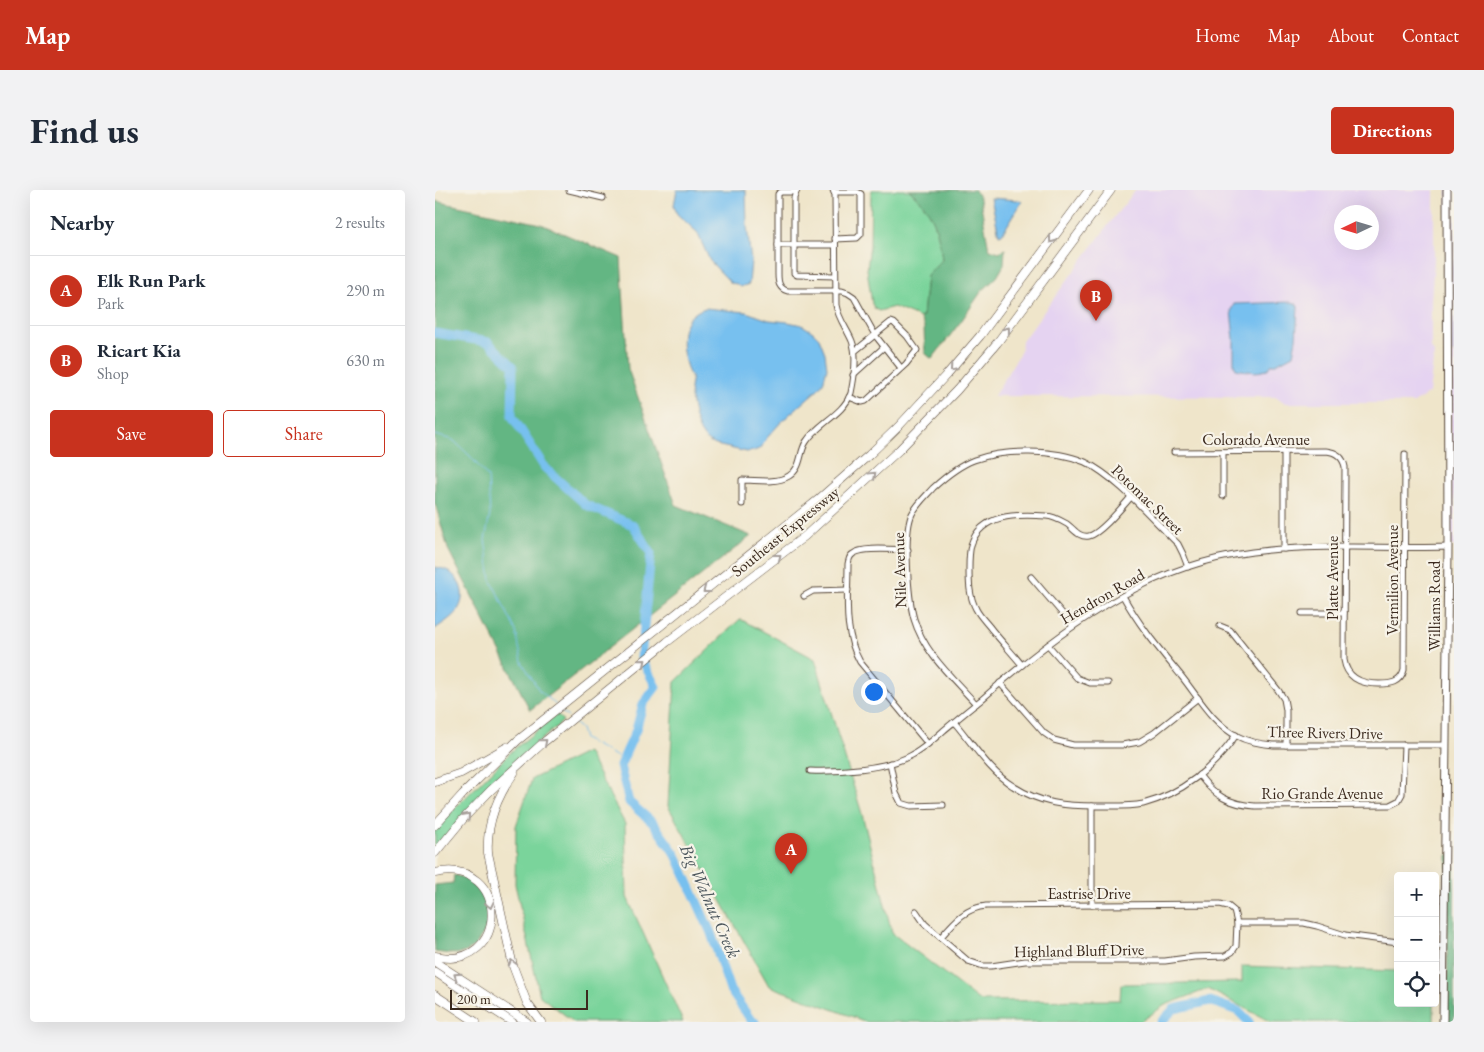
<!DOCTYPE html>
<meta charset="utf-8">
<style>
:root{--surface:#fff;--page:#f2f2f3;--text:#1f2937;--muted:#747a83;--line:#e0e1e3;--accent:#c8321e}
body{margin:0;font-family:"EB Garamond",serif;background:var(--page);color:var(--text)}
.controls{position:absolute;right:15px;bottom:15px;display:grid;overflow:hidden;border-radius:5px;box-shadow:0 5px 20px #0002}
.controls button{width:45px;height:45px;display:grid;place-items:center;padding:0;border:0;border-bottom:1px solid var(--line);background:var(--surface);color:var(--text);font:25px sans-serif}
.compass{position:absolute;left:899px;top:15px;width:45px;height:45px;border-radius:50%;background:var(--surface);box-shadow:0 5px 20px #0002;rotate:266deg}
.scale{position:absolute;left:15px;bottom:12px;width:138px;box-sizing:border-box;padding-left:5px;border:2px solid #3b2a1e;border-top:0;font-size:14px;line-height:18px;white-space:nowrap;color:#3b2a1e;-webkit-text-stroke:4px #f7f3e8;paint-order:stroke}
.you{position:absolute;left:438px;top:501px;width:18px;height:18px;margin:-12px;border:4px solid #fff;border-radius:50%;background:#1a73e8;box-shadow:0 0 0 8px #1a73e833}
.badge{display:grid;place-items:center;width:32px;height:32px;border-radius:50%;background:var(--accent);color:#fff;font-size:16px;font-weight:700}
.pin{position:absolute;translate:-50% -41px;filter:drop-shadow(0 1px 2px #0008)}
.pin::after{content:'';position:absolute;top:26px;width:18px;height:15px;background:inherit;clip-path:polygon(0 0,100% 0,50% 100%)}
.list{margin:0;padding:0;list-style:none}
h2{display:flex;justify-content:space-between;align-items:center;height:65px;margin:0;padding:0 20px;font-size:21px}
h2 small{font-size:16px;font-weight:400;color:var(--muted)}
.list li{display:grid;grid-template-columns:32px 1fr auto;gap:15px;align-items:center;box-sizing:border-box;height:70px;padding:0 20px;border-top:1px solid var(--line)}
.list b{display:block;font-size:19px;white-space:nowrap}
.list p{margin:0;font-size:16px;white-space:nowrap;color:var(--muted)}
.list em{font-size:16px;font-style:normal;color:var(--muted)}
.actions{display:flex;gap:10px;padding:15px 20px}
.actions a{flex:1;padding:11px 0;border:1px solid var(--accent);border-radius:5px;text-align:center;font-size:18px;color:var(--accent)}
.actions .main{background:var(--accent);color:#fff}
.icon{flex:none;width:28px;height:28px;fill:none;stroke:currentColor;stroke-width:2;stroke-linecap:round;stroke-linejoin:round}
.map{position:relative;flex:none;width:1019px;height:832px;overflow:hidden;border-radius:5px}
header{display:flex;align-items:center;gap:30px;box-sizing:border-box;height:70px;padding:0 25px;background:var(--accent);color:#fff}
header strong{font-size:24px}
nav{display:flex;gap:28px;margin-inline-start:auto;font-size:18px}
.intro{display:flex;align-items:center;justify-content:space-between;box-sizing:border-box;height:120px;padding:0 30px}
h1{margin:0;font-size:35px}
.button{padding:12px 22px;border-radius:5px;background:var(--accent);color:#fff;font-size:18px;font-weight:700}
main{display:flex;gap:30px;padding:0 30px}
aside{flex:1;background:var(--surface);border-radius:5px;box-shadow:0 5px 20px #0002}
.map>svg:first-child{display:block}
.built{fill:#e5d3f1;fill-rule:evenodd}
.industrial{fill:#c7c0d9}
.green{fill:#7ad49b;stroke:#5a7f5c}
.forest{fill:#63b683;stroke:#4f7050}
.water{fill:#77c0ef;stroke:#597586}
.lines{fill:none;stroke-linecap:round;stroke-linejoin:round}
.stream{stroke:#77c0ef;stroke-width:1}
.river{stroke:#77c0ef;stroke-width:9}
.minor-casing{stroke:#564638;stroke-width:7}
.major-casing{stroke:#564638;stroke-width:9}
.highway-casing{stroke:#564638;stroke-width:9}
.minor{stroke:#fff;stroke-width:5}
.major{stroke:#fff;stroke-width:7}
.highway{stroke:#fff;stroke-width:8}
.oneway{stroke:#a79f9a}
.labels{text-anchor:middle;stroke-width:4.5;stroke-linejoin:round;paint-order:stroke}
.street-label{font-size:16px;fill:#3b2a1e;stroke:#f7f3e8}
.water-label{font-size:18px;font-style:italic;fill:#4d575d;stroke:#f7f3e8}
</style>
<header>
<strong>Map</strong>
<nav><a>Home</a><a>Map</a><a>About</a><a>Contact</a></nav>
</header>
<div class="intro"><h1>Find us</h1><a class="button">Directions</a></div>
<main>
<aside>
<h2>Nearby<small>2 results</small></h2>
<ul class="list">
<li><span class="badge">A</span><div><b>Elk Run Park</b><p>Park</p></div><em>290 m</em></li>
<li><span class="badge">B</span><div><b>Ricart Kia</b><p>Shop</p></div><em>630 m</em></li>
</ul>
<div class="actions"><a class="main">Save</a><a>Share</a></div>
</aside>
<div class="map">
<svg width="1019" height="832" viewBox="0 0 1019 832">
<rect width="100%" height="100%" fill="#f7f3e8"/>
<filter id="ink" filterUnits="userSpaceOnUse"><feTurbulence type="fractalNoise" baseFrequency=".02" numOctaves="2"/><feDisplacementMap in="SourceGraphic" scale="10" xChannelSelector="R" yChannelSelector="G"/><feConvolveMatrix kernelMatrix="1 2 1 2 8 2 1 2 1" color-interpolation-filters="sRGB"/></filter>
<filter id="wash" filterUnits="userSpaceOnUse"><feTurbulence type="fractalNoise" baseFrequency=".0096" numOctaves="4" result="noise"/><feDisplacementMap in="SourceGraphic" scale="20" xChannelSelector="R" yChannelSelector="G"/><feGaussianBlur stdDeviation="1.12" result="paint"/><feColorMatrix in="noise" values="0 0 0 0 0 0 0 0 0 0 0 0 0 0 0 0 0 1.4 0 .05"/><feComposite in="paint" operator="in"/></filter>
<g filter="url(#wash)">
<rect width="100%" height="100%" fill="#efe5ca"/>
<g class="built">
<path d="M701,0H999V70L996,111V158L999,163L994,203L979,213H850L842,207L559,206L586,161L587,151L680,26ZM906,22H936V52H906Z"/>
<path d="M1015,164H1019V356H1016Z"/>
</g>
<rect class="industrial" x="1012" y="0" width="7" height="163"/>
<g class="green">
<path d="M436,0H474C479,4 484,9 488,14C501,29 505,50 507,70L492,86L488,126L485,128L459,117L444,121L440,119L437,114L432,79L435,55Z"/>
<path d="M305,429L380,469L427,624L457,743L545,811L685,810L686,794L807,792V776L963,781V813H999V832H836L773,799L730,815L705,832H432L334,796L233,616L240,492Z"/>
<path d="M122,524L128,531L86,567L61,591L0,658V641L20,618L78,560Z"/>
<path d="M152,562L190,634L192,707L248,832H139L105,806L80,694L81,636L97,589Z"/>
</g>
<g class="forest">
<path d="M474,0H540L545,9L553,54L555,59L564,62L570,59L569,75L562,87L546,102L527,130L497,169L490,163L489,137L485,128L488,126L492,86L507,70C505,50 501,29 488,14C484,9 479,4 474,0Z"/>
<path d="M0,11L106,34L186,68L193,179L241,315L316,346L95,520L13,359L0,313Z"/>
<path d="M1019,664V832H1012L1013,665Z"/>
<path d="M19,685C48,691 64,721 47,746C42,754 36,761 27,763C19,765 8,763 0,762V695L18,693Z"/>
</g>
<g class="water">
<path d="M242,0H310L311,1L312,36L316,71L314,94L305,97L302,94L296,93L275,71L262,42L242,24L239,15Z"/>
<path d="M556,8L583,10L587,12L567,44L564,45Z"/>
<path d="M857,112L862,114L863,117L861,149L858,165L841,174H837C830,186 813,181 801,179L799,175V149L796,120L799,114Z"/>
<path d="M270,118L311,122L334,130L353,132L367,135L378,142L384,148L390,163L392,178L388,193L382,200L347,231L331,249L326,258L319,261L312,262L281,255L274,252C260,242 257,215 255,199C255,195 257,191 256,187C255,185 254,183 253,181C245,157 241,128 270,118Z"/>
<path d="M0,377C5,378 11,379 15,382C26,391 31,405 24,418C19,427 8,433 0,439Z"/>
</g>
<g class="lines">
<g class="stream">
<path d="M0,245L18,250L35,266L53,287L55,324L50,350L56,390L81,441L87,472L104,500L121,515"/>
<path d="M125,520L133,527"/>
<path d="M138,532L146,539L149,549L188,570"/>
</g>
<g class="river">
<path d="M0,143L53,152L78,176L77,226L110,278L151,315L198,335L216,363L206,468L221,497L208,514L201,540L185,576L194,612L218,633L241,665L276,743L295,800L316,830L320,832"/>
<path d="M726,832L739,819L775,811L803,821L814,832"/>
</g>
</g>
</g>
<g filter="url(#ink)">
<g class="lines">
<defs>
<g id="minor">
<path d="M134,0L168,8"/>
<path d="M362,0L359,8V83L362,85L400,86"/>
<path d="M360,2H346L343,4V84C343,92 344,99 353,101H407L413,103L419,107L440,145L466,178"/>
<path d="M399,2H422L426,4V44L422,48L400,49"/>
<path d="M343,55H400"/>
<path d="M418,185L449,157"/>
<path d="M414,207L427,212L431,211L471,174L482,160L472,146L459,133L456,132L420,161"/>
<path d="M739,262L891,261C902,262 908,267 910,277L909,470C912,489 927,494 944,494C956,494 966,493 969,480L970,264"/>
<path d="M788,306V262"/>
<path d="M307,314V290C323,290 340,294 354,286C367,278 364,263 371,252C383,233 408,225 416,203C419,188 423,166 417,151C412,139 403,128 401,115L400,5L398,0"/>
<path d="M849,359V262"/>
<path d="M473,360C461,360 427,356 418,364C414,366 414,370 413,374C413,407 408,442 425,472L493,554"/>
<path d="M596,387L638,436"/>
<path d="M369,406L378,401L413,400"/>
<path d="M688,406C705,437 725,460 747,487C763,507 778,534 802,546C813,552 826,554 839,555H1011"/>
<path d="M867,423H909"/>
<path d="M785,436L795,440L843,500L849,509L851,520V555"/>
<path d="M613,455L642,488L655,493H673"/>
<path d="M587,475C577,463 567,452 557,440C552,433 545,427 541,419C534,406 534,392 534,378C534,371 534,363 536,355C546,323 583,324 611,326C618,326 625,330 632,334C639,339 644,348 654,346C665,344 688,316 696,307"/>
<path d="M565,493L609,543L619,550L638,555H687L704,552L719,543L763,508"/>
<path d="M541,514C518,488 489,463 479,429C473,408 468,343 477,324C482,314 491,306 498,298C510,287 523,276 539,270C569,259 620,259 650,272C682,287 717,329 743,354L748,364L753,377"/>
<path d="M519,532C537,553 555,582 578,596C606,614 630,616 662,616C677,616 693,617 708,614C746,604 779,578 801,545"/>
<path d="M455,573L461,603L466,613L476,616L508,615"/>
<path d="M375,581C403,582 450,579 475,566C487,560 498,550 508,541C520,531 533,520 546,510C593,468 645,427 702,398C743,377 790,364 835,360C894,354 954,359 1013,357"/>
<path d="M764,585C780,606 793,614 820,616L955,615L963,611L967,604L969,555"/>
<path d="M657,715V616"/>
<path d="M481,721L490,734L533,771L548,776H556L590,771H730L759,767L790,766L797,762L801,756L802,733L799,721L793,716L785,714L551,716C530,718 519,732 506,747"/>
<path d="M802,733H869L882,736L910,745L963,752"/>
<path d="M1000,755L1009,756"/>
</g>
<path id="major" d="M1008,832L1013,357L1012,0"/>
<g id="highway">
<path d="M79,583C62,607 51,633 53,663L78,776L92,813L106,832"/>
<path d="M0,592L26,583L72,557"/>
<path d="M0,635L28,604L82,551L384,309L434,265L463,237L513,183L545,146L654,0"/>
<path d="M0,663L29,628L55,601L109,552L232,452L370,346L464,260L522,200L562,153L676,0"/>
<path d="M0,683C76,666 75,784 0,766"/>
<path d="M0,772L92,832"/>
<path d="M0,782L77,832"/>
<path d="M0,805L41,832"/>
</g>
</defs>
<use href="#minor" class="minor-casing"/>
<use href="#major" class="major-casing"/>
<use href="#highway" class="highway-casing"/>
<use href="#minor" class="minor"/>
<use href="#major" class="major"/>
<use href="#highway" class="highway"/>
</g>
<defs><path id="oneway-chevron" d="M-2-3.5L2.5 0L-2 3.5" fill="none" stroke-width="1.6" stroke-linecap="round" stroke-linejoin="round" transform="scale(1.25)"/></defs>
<g class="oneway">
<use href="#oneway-chevron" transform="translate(617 50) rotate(126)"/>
<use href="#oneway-chevron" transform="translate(572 140) rotate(-52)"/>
<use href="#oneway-chevron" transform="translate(518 178) rotate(131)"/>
<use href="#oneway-chevron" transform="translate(438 285) rotate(-43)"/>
<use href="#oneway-chevron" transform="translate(343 367) rotate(-38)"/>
<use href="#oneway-chevron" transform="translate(271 400) rotate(142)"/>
<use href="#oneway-chevron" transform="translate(208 472) rotate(-39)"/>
<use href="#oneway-chevron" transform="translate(109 552) rotate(-41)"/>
<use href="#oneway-chevron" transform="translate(32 626) rotate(-48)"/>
<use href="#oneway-chevron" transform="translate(55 715) rotate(77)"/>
<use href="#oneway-chevron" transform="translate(77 773) rotate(-105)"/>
<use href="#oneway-chevron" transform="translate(22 786) rotate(-147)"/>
</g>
</g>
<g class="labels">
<g class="street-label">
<text x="821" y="255">Colorado Avenue</text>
<text transform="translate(713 309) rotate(44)" y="6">Potomac Street</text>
<text transform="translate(350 341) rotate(-39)" y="6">Southeast Expressway</text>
<text transform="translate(464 380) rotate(-92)" y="6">Nile Avenue</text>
<text transform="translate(897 388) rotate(-90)" y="6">Platte Avenue</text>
<text transform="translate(957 390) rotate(-90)" y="6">Vermilion Avenue</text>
<text transform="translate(667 406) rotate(-30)" y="6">Hendron Road</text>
<text transform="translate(999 416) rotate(-90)" y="6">Williams Road</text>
<text transform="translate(890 542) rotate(1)" y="6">Three Rivers Drive</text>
<text x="887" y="609">Rio Grande Avenue</text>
<text x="654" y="709">Eastrise Drive</text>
<text transform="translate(644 760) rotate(-1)" y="6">Highland Bluff Drive</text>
</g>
<g class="water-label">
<text transform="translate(275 711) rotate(66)" y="6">Big Walnut Creek</text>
</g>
</g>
</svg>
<div class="controls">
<button>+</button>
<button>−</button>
<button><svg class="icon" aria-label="locate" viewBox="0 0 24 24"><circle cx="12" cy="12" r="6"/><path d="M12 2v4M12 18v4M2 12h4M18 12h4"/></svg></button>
</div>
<svg class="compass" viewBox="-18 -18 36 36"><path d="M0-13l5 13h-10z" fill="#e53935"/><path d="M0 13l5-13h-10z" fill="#747a83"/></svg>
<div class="scale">200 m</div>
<div class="you"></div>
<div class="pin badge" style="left:356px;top:684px">A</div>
<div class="pin badge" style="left:661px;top:131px">B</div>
</div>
</main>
